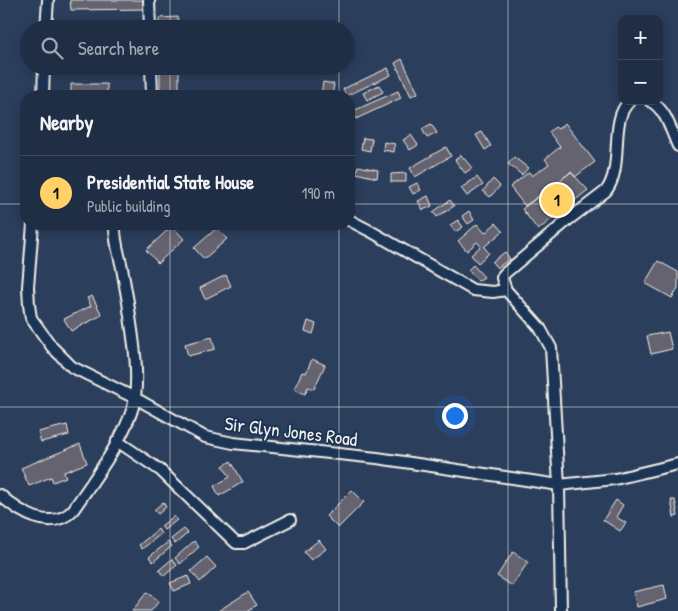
<!DOCTYPE html>
<meta charset="utf-8">
<style>
:root{--surface:#202e45;--page:#2d3a50;--text:#f1f3f6;--muted:#a2a8b3;--line:#3d4a5e;--accent:#ffd166}
body{margin:0;font-family:"Patrick Hand",sans-serif;background:var(--page);color:var(--text)}
.controls{position:absolute;right:15px;top:15px;display:grid;overflow:hidden;border-radius:10px;box-shadow:0 2px 12px #0003}
.controls button{width:45px;height:45px;display:grid;place-items:center;padding:0;border:0;border-bottom:1px solid var(--line);background:var(--surface);color:var(--text);font:25px sans-serif}
.you{position:absolute;left:454px;top:415px;width:18px;height:18px;margin:-12px;border:4px solid #fff;border-radius:50%;background:#1a73e8;box-shadow:0 0 0 8px #1a73e833}
.badge{display:grid;place-items:center;width:32px;height:32px;border-radius:50%;background:var(--accent);color:#111;font-size:16px;font-weight:700}
.pin{position:absolute;translate:-50% -50%;border:2px solid #fff;box-shadow:0 1px 5px #0006}
.list{margin:0;padding:0;list-style:none}
h2{display:flex;justify-content:space-between;align-items:center;height:65px;margin:0;padding:0 20px;font-size:21px}
h2 small{font-size:16px;font-weight:400;color:var(--muted)}
.list li{display:grid;grid-template-columns:32px 1fr auto;gap:15px;align-items:center;box-sizing:border-box;height:75px;padding:0 20px;border-top:1px solid var(--line)}
.list b{display:block;font-size:19px;white-space:nowrap}
.list p{margin:0;font-size:16px;white-space:nowrap;color:var(--muted)}
.list em{font-size:16px;font-style:normal;color:var(--muted)}
.icon{flex:none;width:28px;height:28px;fill:none;stroke:currentColor;stroke-width:2;stroke-linecap:round;stroke-linejoin:round}
.map{position:relative;flex:none;width:678px;height:611px;overflow:hidden}
.search{position:absolute;background:var(--surface);box-shadow:0 2px 12px #0003;left:20px;top:20px;width:335px;height:55px;display:flex;align-items:center;gap:12px;box-sizing:border-box;padding:0 18px;border-radius:28px;color:var(--muted);font-size:19px}
.panel{position:absolute;background:var(--surface);box-shadow:0 2px 12px #0003;left:20px;top:90px;width:335px;height:140px;border-radius:20px}
.map>svg:first-child{display:block}
</style>
<div class="map">
<svg width="678" height="611" viewBox="0 0 678 611">
<rect width="100%" height="100%" fill="#2b3e5c"/>
<filter id="ink" filterUnits="userSpaceOnUse"><feTurbulence type="fractalNoise" baseFrequency=".02" numOctaves="2"/><feDisplacementMap in="SourceGraphic" scale="10" xChannelSelector="R" yChannelSelector="G"/><feConvolveMatrix kernelMatrix="1 2 1 2 8 2 1 2 1" color-interpolation-filters="sRGB"/></filter>
<g filter="url(#ink)">
<!-- building -->
<path fill="#65636f" stroke="#f4f1e8" d="M70,0H146L147,9L71,10Z
M178,17L179,29H159V18Z
M402,59L418,93L411,96L395,63Z
M160,66H179V89L160,90Z
M388,68L391,75L346,96L343,89Z
M323,82L334,84L332,96L321,94Z
M71,84H107V96H71Z
M379,85L383,92L367,100L363,93Z
M398,91L401,98L356,119L353,111Z
M565,123L595,162L575,177L571,172L525,206L510,187L529,172L532,176L549,164L545,159L560,147L549,132L555,127L558,129Z
M431,124L437,133L427,138L422,129Z
M482,132L491,146L485,150L476,135Z
M411,135L418,145L410,150L403,140Z
M363,138L372,139L370,151L361,149Z
M384,142L395,144L394,152L383,150Z
M446,147L451,156L415,177L410,168Z
M461,155L472,168L465,173L455,160Z
M514,157L528,168L522,175L508,164Z
M358,166L378,170L377,178L356,173Z
M571,172L588,190L538,230L522,209Z
M406,173V182H391V174Z
M477,177L483,185L467,196L461,188Z
M493,179L500,186L490,197L483,191Z
M417,183L421,190L413,194L409,187Z
M428,196L432,206L423,210L418,201Z
M450,200L454,206L437,217L433,212Z
M469,211L474,220L468,224L462,216Z
M458,220L463,227L455,232L450,225Z
M496,223L503,231L484,247L489,253L478,263L471,255L481,246L477,242L467,251L458,241L477,224L485,233Z
M67,224H82L79,230Z
M172,226L184,239L158,263L146,250Z
M217,228L227,239L204,259L194,248Z
M505,252L510,259L497,268L492,262Z
M658,261L678,272V288L672,298L645,283Z
M473,265L484,277L478,281L468,270Z
M226,275L231,286L205,299L200,288Z
M92,296L102,315L71,331L64,319L91,306L87,298Z
M308,321L316,324L313,334L305,331Z
M668,332L672,349L651,354L647,336Z
M212,337L215,349L188,356L185,344Z
M312,359L325,365L314,389L308,387L305,394L294,389L302,372L306,373Z
M67,425L69,435L41,442L38,432Z
M80,444L87,463L64,472L66,477L53,482L51,477L29,486L21,468Z
M231,461L243,482L219,496L214,486L230,477L223,466Z
M352,490L364,502L338,528L326,516Z
M616,500L623,505L616,517L626,523L620,531L603,520Z
M671,500H675L678,516L674,517Z
M163,502L166,507L158,514L154,510Z
M174,516L177,520L164,530L161,526Z
M158,529L161,534L142,549L139,545Z
M184,529L188,533L175,544L171,539Z
M319,540L326,549L311,560L304,552Z
M194,541L199,547L180,564L175,558Z
M168,542L172,546L153,562L149,557Z
M513,552L528,562L512,586L497,576Z
M207,557L216,567L200,582L191,571Z
M172,559L177,565L164,576L159,570Z
M188,576L191,584L174,591L170,583Z
M664,585L667,599L637,607L633,592Z
M147,592L159,601L151,611H132Z
M248,592L257,605L247,611H218Z"/>
<g fill="none" stroke-linecap="round" stroke-linejoin="round">
<!-- minor casing -->
<g stroke="#f4f1e8" stroke-width="14">
<path id="minor" d="M149,0L150,29
M46,29L48,0
M151,66L152,96
M43,96L44,66
M650,101C666,109 671,131 678,146
M349,220L372,232L473,290L493,292L506,290
M33,224L28,287L29,305L31,318L52,347L72,367L135,398L205,437L233,443L377,458L559,485L615,479L678,464
M117,441L160,470L236,543H244L290,520
M0,495C19,512 51,533 73,510C92,482 131,430 135,397C139,366 132,333 128,302C126,291 124,280 122,268C119,253 114,240 115,224
M561,611L559,485L551,348L540,328L506,290L502,278L504,274L568,220L606,191C625,166 608,120 630,101"/>
</g>
<!-- minor -->
<use href="#minor" stroke="#1d3557" stroke-width="10"/>
</g>
</g>
<!-- grid -->
<path fill="none" stroke="#f4f1e8" stroke-width="1" stroke-opacity="0.55" d="M170,0V29M339,0V29M508,0V611M170,66V96M339,66V96M0,204H26M349,204H678M170,224V611M339,224V611M0,407H678"/>
<g text-anchor="middle" dominant-baseline="central" stroke-width="4" stroke-linejoin="round" paint-order="stroke">
<!-- street labels -->
<g font-size="19" fill="#f4f1e8" stroke="#1d3557">
<text transform="translate(291 431) rotate(7)">Sir Glyn Jones Road</text>
</g>
</g>
</svg>
<div class="controls">
<button>+</button>
<button>−</button>
</div>
<div class="you"></div>
<div class="pin badge" style="left:557px;top:200px">1</div>
<div class="search"><svg class="icon" aria-label="search" viewBox="0 0 24 24"><circle cx="10" cy="10" r="6"/><path d="M15 15l6 6"/></svg>Search here</div>
<section class="panel">
<h2>Nearby<small></small></h2>
<ul class="list">
<li><span class="badge">1</span><div><b>Presidential State House</b><p>Public building</p></div><em>190 m</em></li>
</ul>
</section>
</div>
